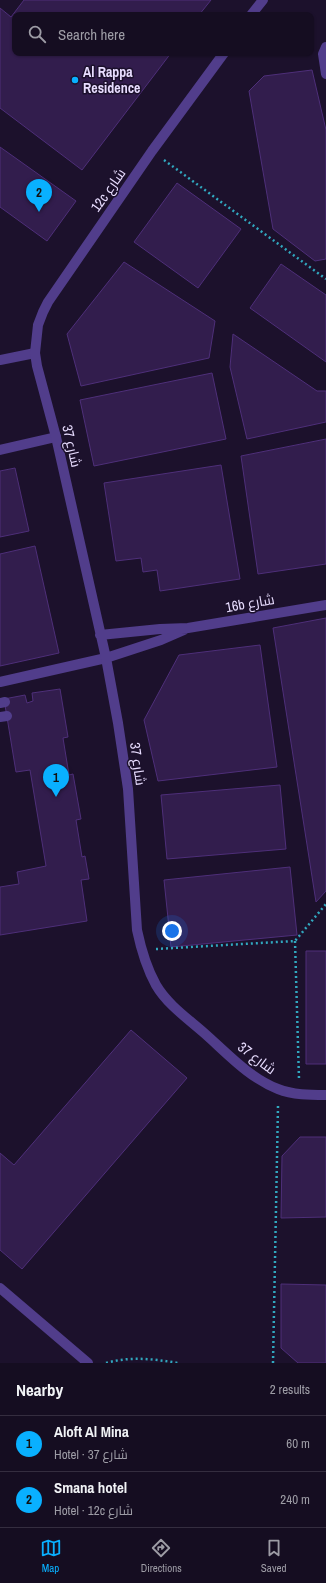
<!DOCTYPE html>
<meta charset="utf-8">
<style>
:root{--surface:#150d21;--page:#1e162a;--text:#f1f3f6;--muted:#9d9ca5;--line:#342d3f;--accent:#09b0ff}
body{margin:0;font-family:"Archivo Narrow",Cairo,sans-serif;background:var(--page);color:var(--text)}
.you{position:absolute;left:172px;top:931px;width:14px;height:14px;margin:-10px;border:3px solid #fff;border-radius:50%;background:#1a73e8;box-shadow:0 0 0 6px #1a73e833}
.badge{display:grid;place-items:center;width:26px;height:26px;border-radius:50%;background:var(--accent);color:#111;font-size:13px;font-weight:700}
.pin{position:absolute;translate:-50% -33px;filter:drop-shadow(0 1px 2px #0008)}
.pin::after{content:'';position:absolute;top:21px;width:14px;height:12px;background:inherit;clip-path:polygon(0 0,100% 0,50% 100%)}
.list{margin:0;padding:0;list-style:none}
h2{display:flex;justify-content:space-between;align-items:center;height:52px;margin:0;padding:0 16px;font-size:17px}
h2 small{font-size:13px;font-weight:400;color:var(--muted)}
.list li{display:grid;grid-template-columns:26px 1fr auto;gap:12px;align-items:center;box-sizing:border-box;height:56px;padding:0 16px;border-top:1px solid var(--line)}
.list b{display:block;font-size:15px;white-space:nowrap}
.list p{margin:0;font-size:13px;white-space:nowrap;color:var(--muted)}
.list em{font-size:13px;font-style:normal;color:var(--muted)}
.icon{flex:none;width:22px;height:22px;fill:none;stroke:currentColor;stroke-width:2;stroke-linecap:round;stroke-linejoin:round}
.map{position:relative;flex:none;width:326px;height:1363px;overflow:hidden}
.search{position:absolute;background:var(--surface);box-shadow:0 1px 3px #0004;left:12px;right:12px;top:12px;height:44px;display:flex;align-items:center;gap:10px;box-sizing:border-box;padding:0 14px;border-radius:8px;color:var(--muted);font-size:15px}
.sheet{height:164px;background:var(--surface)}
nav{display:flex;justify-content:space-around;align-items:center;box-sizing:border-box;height:56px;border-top:1px solid var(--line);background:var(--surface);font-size:11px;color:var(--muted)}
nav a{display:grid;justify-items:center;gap:2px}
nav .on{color:var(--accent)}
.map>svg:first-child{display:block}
</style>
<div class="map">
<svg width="326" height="1363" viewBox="0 0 326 1363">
<rect width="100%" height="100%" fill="#1c112c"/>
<!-- building -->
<path fill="#321d4d" stroke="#4e2f79" d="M24,0H211L199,15H15V53H171L82,170L0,108V8L11,17Z
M312,70L326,130V259L315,261L273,229L249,91L264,76Z
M0,147L76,201L47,241L0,207Z
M177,183L241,229L198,288L134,242Z
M124,262L215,321L209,358L81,386L67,334Z
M281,264L326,295V362L250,308Z
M233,334L317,391H326V422L247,439L230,367Z
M212,373L226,439L94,466L80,400Z
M326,439V564L258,574L241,456Z
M221,465L240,579L160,591L157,570L143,572L141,558L116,561L104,483Z
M15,468L29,531L0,537V471Z
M35,546L59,653L0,666V554Z
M326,618V891L316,902L273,628Z
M260,645L277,767L158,781L144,720L179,655Z
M60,689L68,737L63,738L69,775L73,774L81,819L76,820L82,857L85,856L89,879L81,880L87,921L0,935V887L19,884L17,872L46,866L30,770L16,772L4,699L25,695L27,703L33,701L32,693Z
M280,785L286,849L167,859L161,795Z
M290,867L297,935L171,947L164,880Z
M306,951H326V1064H306Z
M131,1030L187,1078L22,1269L0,1250V1153L14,1165Z
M300,1137H326V1217L281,1218L282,1156Z
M281,1284L326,1285V1363H298L281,1348Z"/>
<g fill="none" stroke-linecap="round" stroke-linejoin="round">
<!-- path -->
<path stroke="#31a8bf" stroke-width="2.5" stroke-dasharray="2 3" stroke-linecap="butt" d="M164,160L326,279
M295,941L299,1079
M156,949L295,941L326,904
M106,1363C131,1356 153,1359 178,1363
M273,1363L278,1106"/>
<!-- lane -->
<path stroke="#513d8b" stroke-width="10" d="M326,47L323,54L326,74
M0,360L35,353
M0,450L56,437
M0,682L106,658
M0,703L5,702
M0,717L7,716
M0,1288L88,1363"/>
<!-- street -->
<path stroke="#513d8b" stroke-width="10" d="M251,15L263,0
M224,53L152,151L48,302L43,312L38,325L35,353L37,366L56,437L106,658L118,723L128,789L137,930C141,949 146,967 156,985C167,1004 187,1018 203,1032C226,1052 249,1078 278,1089C293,1095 310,1095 326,1095
M100,635L160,629L188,628L326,605
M106,658L161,640L184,630"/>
</g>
<!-- markers -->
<circle fill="#09b0ff" stroke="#1c112c" stroke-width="1.5" cx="75" cy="80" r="4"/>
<g text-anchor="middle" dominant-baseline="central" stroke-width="3" stroke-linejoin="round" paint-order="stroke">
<!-- poi labels -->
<g font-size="14" font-weight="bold" fill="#e8ddff" stroke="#1c112c" text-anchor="start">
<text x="83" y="72">Al Rappa<tspan x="83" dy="16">Residence</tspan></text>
</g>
<!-- street labels -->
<g font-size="14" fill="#e8ddff" stroke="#1c112c">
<text transform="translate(108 190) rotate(-55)">12c شارع</text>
<text transform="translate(72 446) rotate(77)">شارع 37</text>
<text transform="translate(250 603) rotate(-10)">16b شارع</text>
<text transform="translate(138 764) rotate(82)">شارع 37</text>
<text transform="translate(257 1058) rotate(37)">شارع 37</text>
</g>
</g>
</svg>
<div class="you"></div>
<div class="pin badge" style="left:56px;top:797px">1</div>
<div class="pin badge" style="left:39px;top:212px">2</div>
<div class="search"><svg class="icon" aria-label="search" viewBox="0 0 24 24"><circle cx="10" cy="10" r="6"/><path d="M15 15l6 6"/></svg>Search here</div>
</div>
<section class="sheet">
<h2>Nearby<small>2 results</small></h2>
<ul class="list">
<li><span class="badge">1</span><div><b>Aloft Al Mina</b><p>Hotel · شارع 37</p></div><em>60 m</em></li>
<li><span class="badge">2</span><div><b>Smana hotel</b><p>Hotel · 12c شارع</p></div><em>240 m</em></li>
</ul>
</section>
<nav>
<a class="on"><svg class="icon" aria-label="map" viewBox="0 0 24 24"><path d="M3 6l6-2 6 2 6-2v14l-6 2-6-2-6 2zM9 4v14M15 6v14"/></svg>Map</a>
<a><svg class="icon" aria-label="directions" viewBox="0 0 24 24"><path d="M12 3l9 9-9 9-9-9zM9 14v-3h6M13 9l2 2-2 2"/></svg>Directions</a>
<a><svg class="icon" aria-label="saved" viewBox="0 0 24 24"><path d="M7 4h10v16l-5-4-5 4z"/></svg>Saved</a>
</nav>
